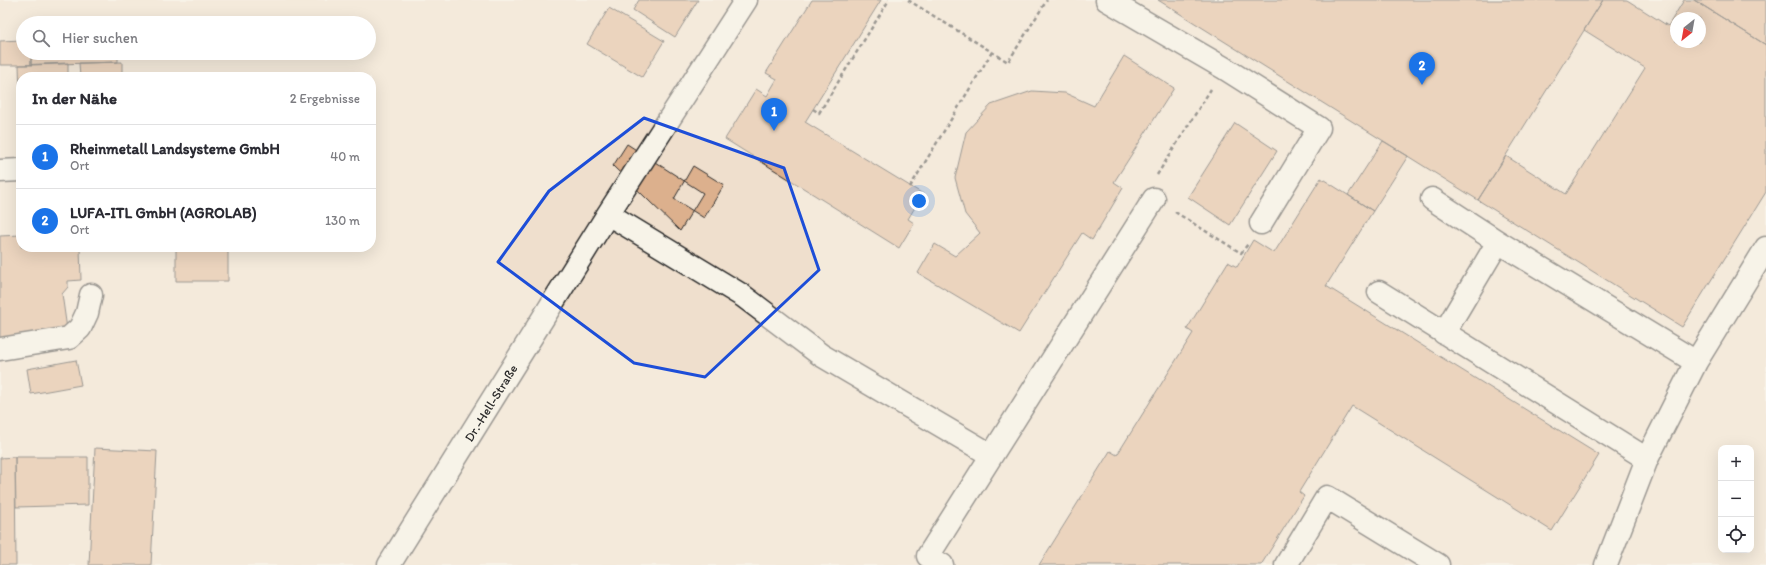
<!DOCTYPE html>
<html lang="de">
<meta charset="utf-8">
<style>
:root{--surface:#fff;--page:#f2f2f3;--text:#2b2b33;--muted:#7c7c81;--line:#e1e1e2;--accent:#1a73e8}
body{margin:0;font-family:Itim,sans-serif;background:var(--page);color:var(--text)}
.controls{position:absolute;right:12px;bottom:12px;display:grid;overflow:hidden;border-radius:8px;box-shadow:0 4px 16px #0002}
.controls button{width:36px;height:36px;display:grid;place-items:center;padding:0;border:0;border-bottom:1px solid var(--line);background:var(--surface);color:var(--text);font:20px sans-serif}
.compass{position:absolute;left:1670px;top:12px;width:36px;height:36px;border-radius:50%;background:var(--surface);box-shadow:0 4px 16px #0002;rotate:211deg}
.you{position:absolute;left:919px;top:201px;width:14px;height:14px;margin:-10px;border:3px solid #fff;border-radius:50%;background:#1a73e8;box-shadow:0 0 0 6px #1a73e833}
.badge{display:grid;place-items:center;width:26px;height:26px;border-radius:50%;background:var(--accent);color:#fff;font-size:13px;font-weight:700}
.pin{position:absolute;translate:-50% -33px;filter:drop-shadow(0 1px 2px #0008)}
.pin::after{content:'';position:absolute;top:21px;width:14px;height:12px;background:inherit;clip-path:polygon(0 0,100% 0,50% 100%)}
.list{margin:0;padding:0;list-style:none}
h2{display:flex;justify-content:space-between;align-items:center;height:52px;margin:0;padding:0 16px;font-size:17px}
h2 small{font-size:13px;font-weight:400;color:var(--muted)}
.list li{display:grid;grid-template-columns:26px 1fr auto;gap:12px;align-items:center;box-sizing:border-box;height:64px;padding:0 16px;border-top:1px solid var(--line)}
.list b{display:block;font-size:15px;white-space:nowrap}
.list p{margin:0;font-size:13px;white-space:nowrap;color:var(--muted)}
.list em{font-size:13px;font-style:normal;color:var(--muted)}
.icon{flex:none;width:22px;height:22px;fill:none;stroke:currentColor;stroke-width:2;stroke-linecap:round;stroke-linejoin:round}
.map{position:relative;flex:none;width:1766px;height:565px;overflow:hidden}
.search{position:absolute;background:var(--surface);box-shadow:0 4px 16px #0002;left:16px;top:16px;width:360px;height:44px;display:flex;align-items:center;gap:10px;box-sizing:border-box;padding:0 14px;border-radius:22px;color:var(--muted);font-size:15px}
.panel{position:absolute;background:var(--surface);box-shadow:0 4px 16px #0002;left:16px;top:72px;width:360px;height:180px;border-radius:16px}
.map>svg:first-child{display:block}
</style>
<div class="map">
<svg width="1766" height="565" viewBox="0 0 1766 565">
<rect width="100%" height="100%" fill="#f7f3e8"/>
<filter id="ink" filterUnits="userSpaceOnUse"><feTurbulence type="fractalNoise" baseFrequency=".025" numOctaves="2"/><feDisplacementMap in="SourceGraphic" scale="8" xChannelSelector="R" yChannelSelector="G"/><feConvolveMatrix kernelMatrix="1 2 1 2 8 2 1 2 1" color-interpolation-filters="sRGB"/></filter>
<g filter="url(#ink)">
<!-- built -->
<path fill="#efdfcd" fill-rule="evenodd" d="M0,0H1766V565H0ZM1676,18H1700V42H1676ZM23,23H369V53H23ZM21,77H371V247H21ZM1721,448H1751V550H1721Z"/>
<!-- building -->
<path fill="#dcb08d" stroke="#2b2b2b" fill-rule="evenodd" d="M639,0H698L675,37L633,10Z
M812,0H881L805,122L923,194L908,219L914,223L899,248L725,139L756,89L767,96L777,79L766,73Z
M1158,0H1603L1478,200Z
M1603,0H1627L1668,26L1684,0H1694L1766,45V192L1682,327L1478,200L1506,156L1566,194L1645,68L1584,30ZM1676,18H1700V42H1676Z
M1694,0H1766V45Z
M609,8L664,41L642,77L587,44Z
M23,40V53H31V65H0V41Z
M31,53H118V62L31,65Z
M1124,56L1174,88L1114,182L1123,188L1092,240L1082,233L1019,333L918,273L935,244L955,256L980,233L965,214L955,178L966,132L991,105L1032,91L1065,93L1094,106Z
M122,62V77H80L79,63Z
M68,63V77H21L20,94L19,65Z
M1235,123L1277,151L1230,225L1188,197Z
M1383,141L1408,156L1373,211L1348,195Z
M627,144L703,193L680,231L613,166Z
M693,166L724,185L704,218L674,199Z
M1321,178L1373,211L1326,286L1599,455L1552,531L1352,406L1299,492L1304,496L1261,565H1039L1110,451L1117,455L1193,333L1187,329L1228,262L1237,267L1253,240L1274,253Z
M21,235V247H80L81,280L68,281V287L62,294L67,329L0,339V236Z
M176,247H228V281H176Z
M76,360L81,385L31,394L27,369Z
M95,448L157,451L151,565H89Z
M15,457L16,565H0V458Z
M15,457H88V505L16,507Z"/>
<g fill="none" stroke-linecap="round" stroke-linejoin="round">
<!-- minor casing -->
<g stroke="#2b2b2b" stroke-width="25">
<path id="minor" d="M1107,0L1224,68L1319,128L1261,223
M0,171L21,170
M1432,199L1498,242L1444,333
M608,214L743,296L821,355L991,455
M1498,242L1696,362
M1379,292L1647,459
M0,349L69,338L80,328L87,313L91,295
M389,565L608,214L746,0
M942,565L928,556L1154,199
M1286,565L1327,497L1438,565
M1606,565L1647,459L1696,362L1766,248"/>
</g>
<!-- path -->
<path stroke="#2b2b2b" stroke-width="2.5" stroke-dasharray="4 3" stroke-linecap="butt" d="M908,0L1008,62L1047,0
M813,109L819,113L889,0
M1157,175L1211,89
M910,187L992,52
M1175,212L1241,253L1248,244"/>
<!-- minor -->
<use href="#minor" stroke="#f7f3e8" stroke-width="22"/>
</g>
</g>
<!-- marked area -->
<path d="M0 0H1766V565H0ZM644,118L784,168L819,270L705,377L634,363L498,262L549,191Z" fill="#f7f3e8" fill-opacity=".55" fill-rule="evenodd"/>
<path fill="none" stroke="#1d4ed8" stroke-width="3" stroke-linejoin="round" d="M644,118L784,168L819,270L705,377L634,363L498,262L549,191Z"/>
<g text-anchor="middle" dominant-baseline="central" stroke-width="3" stroke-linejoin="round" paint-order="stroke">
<!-- street labels -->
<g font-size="13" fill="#2b2b2b" stroke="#f7f3e8">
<text transform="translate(491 403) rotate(-58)">Dr.-Hell-Straße</text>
</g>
</g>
</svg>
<div class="controls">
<button>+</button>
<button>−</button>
<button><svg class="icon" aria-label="locate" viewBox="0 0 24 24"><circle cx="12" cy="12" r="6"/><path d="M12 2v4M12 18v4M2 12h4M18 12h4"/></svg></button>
</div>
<svg class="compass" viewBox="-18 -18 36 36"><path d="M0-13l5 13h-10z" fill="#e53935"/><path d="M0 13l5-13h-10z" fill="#7c7c81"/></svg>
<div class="you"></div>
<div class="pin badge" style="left:774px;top:131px">1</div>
<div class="pin badge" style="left:1422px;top:85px">2</div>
<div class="search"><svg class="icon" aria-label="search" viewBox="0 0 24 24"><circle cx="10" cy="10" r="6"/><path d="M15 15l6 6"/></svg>Hier suchen</div>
<section class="panel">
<h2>In der Nähe<small>2 Ergebnisse</small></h2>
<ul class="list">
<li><span class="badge">1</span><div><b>Rheinmetall Landsysteme GmbH</b><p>Ort</p></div><em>40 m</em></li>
<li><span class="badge">2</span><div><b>LUFA-ITL GmbH (AGROLAB)</b><p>Ort</p></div><em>130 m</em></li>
</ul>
</section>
</div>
